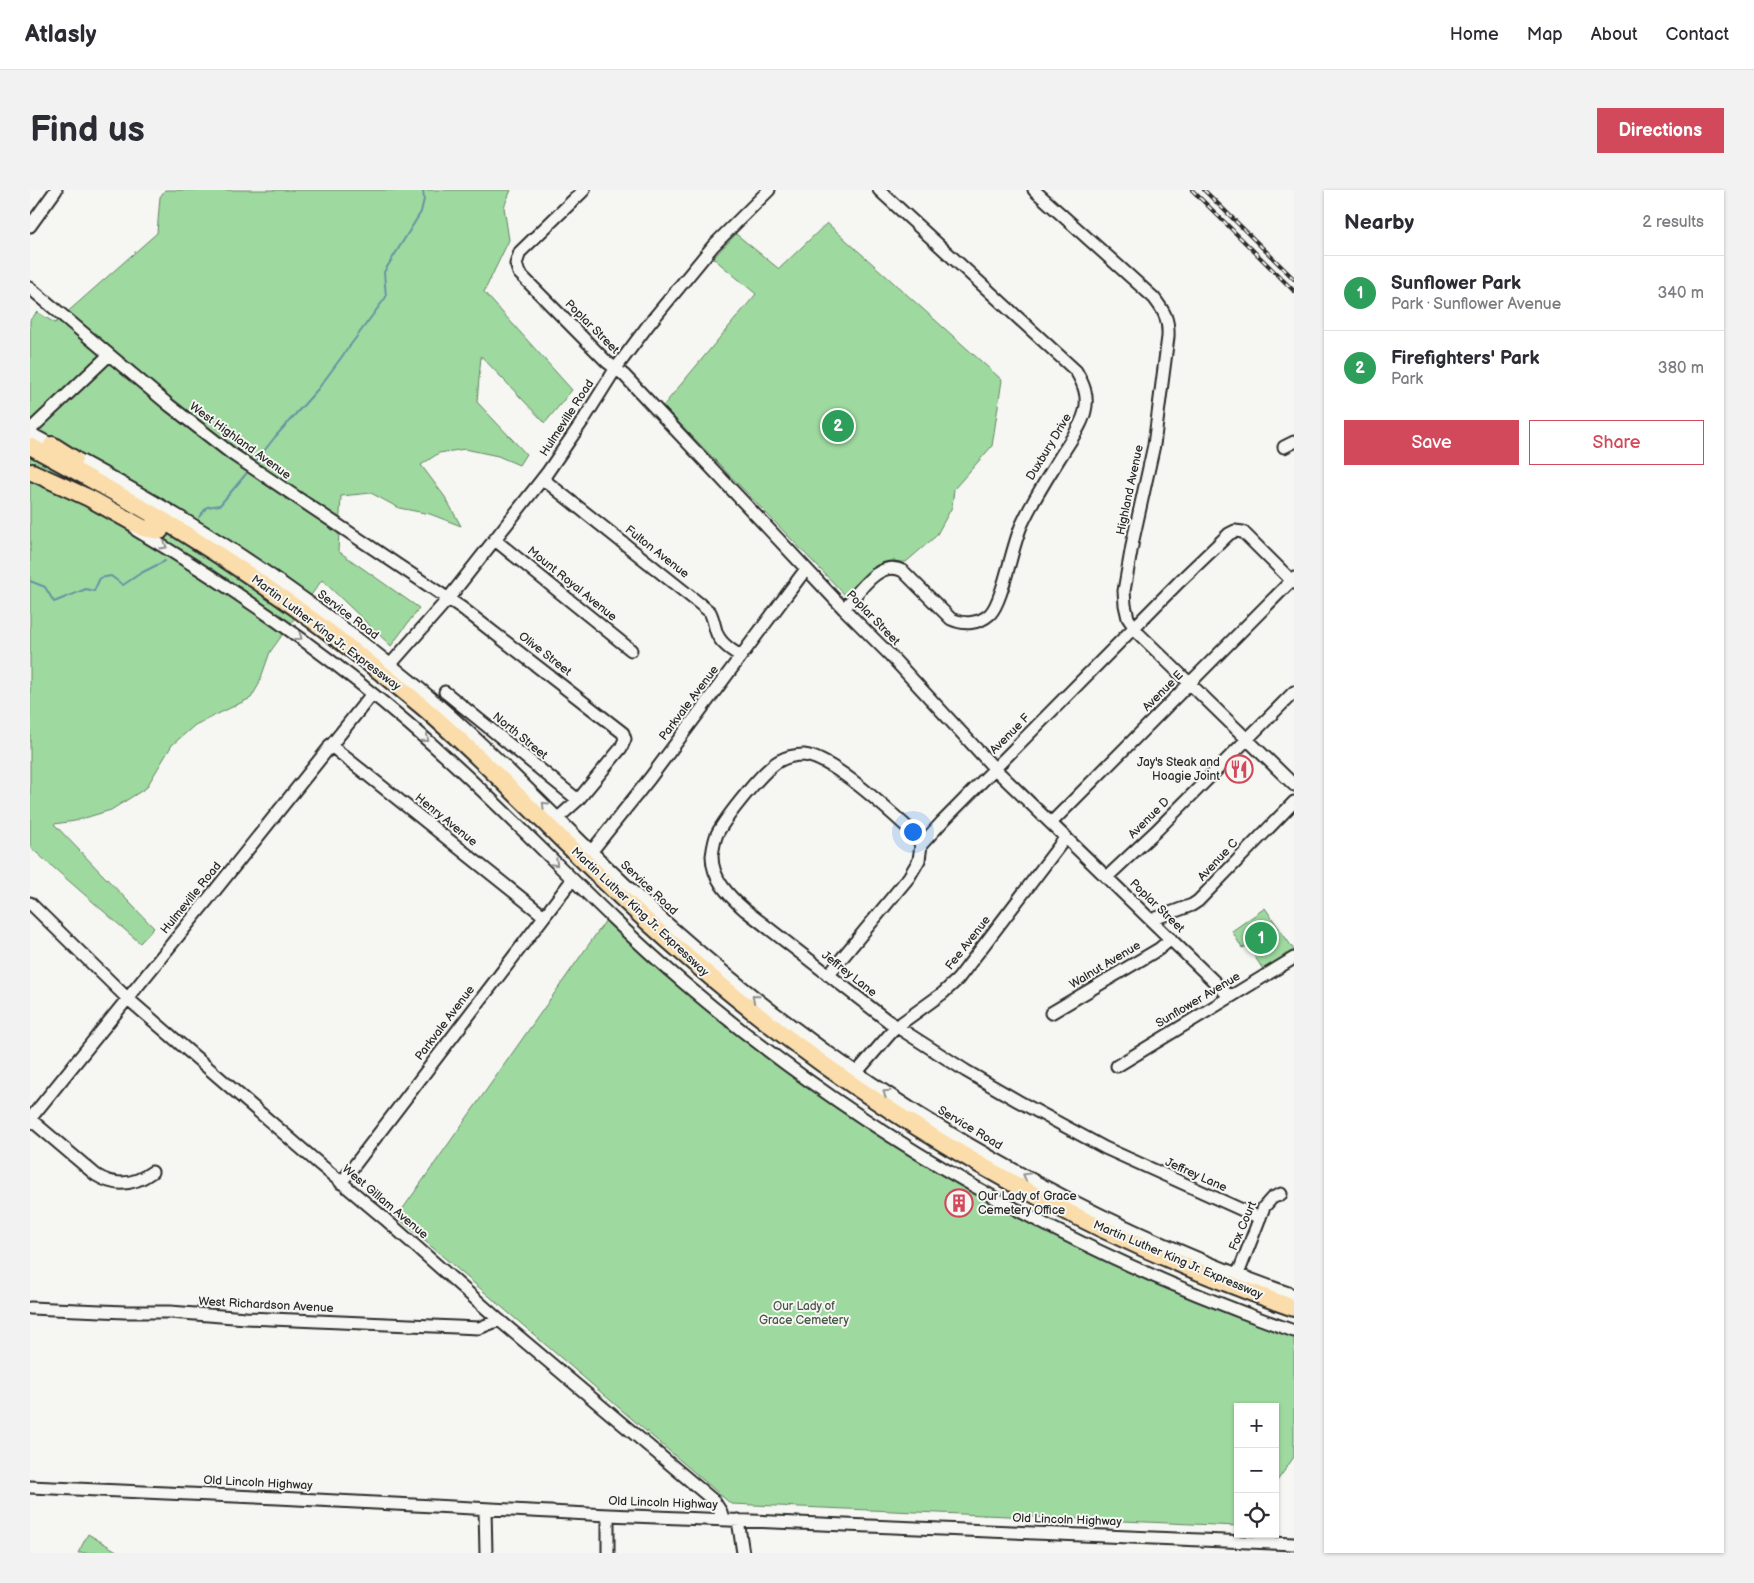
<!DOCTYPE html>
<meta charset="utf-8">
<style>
:root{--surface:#fff;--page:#f2f2f3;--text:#2b2b33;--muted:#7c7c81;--line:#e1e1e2;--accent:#d1495b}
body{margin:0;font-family:"Balsamiq Sans",sans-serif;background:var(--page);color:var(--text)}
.controls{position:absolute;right:15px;bottom:15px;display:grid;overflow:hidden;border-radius:0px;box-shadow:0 1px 4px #0004}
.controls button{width:45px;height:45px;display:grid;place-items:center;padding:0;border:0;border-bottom:1px solid var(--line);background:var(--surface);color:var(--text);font:25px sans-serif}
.you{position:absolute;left:882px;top:641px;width:18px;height:18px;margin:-12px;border:4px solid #fff;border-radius:50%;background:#1a73e8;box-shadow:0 0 0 8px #1a73e833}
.badge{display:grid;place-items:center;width:32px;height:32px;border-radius:50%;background:var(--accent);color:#fff;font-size:16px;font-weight:700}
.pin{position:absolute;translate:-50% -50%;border:2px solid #fff;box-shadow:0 1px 5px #0006}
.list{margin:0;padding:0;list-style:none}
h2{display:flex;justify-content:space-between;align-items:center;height:65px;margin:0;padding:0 20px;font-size:21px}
h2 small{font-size:16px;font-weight:400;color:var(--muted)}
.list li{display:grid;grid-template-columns:32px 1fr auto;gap:15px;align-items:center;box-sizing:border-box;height:75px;padding:0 20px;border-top:1px solid var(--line)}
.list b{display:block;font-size:19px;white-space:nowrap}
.list p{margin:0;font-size:16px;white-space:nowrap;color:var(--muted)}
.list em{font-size:16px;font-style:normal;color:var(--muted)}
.actions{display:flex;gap:10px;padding:15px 20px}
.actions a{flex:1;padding:11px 0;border:1px solid var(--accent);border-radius:0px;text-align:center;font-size:18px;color:var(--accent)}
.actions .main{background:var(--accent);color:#fff}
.icon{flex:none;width:28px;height:28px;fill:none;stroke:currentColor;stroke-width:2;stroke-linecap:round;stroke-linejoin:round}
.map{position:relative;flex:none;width:1264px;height:1363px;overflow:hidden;border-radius:0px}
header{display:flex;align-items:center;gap:30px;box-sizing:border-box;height:70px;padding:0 25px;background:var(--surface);border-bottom:1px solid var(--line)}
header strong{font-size:24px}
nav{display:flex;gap:28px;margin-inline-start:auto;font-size:18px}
.intro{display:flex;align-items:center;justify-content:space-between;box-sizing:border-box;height:120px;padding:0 30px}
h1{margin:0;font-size:35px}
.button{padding:12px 22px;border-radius:0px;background:var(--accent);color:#fff;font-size:18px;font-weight:700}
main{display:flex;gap:30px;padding:0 30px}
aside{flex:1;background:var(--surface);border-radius:0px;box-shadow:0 1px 4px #0004}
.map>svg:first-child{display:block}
</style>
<header>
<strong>Atlasly</strong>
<nav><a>Home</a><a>Map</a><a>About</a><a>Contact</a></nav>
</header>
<div class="intro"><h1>Find us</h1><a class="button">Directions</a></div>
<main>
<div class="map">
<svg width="1264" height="1363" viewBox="0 0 1264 1363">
<rect width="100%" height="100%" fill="#f6f6f2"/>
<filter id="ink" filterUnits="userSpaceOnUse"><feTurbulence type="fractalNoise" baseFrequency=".02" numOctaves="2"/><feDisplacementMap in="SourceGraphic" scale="10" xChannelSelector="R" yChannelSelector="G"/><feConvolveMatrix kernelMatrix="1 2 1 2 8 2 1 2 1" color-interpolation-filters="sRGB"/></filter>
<g filter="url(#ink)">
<!-- green -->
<path fill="#9ed99f" stroke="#648265" d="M135,0H481L474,17L479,50L454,102L542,200L515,233L451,166L447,212L496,264L489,275L468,266L435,259L409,263L391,275L415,307L431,336L400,324L369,318L341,303L311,306L308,361L389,418L361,456L292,390L240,462L228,496L221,508L165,535L142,555L116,598L81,620L45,631L24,634L124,738L110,753L0,657V130L7,122L25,133L127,43L130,7Z
M797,33L972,190L962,256L924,299L922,317L906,346L876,372H857L852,374L816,406L633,216L726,104L683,68L706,44L749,79Z
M1235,718L1264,760V766L1236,784L1218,756L1212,758L1202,741Z
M576,730L602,756L710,845L843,941L1049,1058L1264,1147V1267L1245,1294V1217H1208V1336L701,1314L367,1027Z
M58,1344L90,1363H48Z"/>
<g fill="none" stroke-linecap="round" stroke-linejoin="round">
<!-- stream -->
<path stroke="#6992a4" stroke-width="2" d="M227,270L245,247L288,199L356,107L354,82L391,22L394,9L393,0
M169,327L177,317L190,315L216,284
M0,391L15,397L24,412L56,399L64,401L70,388L81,386L93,395L111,383L135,371"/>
<!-- minor casing -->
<g stroke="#2b2b2b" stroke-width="15">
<path id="minor" d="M554,0L490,62L486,74L489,83L577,172L594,185L814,419L859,464L965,579L1196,803L1201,805
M1004,0L1124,108C1134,121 1139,129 1138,147L1124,255L1103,350L1094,401L1095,415L1098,428L1109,444L1264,595
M0,36L26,0
M0,98L139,215L202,264L432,418L593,543L595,549L591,558L548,610L528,628
M0,240L79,165
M0,243C52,271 105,299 155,330C235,378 310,433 382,492C476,570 556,662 647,742C827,901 1037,1026 1264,1105
M1254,257L1264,252
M513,289L680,422C683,428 684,434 686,441C689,452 702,461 711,466
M106,340C221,408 329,486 427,577C504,648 574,725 654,793C833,946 1042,1064 1264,1141
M465,350L601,460
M814,419C828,403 849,368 873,381L921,429C934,435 949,434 960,424C973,411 982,355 992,334C1004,308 1019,285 1034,261C1042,248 1052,235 1055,221C1059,206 1053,193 1046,181L849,0
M360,475L418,409L517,283L554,229L586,178L619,134L683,56L739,0
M415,502L548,610
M300,555L514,726
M1021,633L1264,388
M891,655L885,644C862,624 804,568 774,565C766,565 756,567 749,571C733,580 696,627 687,644C684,651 683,659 682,666C682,689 699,706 715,720L858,831L936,881L988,911L1075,958L1230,1028
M561,662L620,588L776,379
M1077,687L1126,641L1264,502
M0,713L97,808L287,972L355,1029L469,1130L684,1311L691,1322L693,1329
M1121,730L1162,715L1168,711L1264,612
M798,785L879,687L889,670L891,655L912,632L1149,392L1199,344L1205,341L1213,342L1264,393
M1021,823L1129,759L1141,749
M1087,876L1264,768
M826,883L866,837L913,803L928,789L1036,647
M0,929L179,708L342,504
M0,929L66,985C85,997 104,995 122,982
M311,993L542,690
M1208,1084L1234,1017L1242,1008L1251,1004
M0,1118L95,1122H140L216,1128L449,1138L469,1130
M0,1297L248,1308L578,1325L1264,1354
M455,1319L456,1363
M708,1330L713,1363
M578,1363V1325"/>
</g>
<!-- highway casing -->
<g stroke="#2b2b2b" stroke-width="20">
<path id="highway" d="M22,255L44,269
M0,256C50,283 100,310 149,340C234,392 316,452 393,517C450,566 501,620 555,672C610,727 668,778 729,826C889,952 1072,1051 1264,1118
M2,282L59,308L113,338L130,341"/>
</g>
<!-- minor -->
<use href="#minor" stroke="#f6f6f2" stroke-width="11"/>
<!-- highway -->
<use href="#highway" stroke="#fbddab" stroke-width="16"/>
<!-- rail casing -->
<g stroke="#2b2b2b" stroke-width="4">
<path id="rail" d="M1162,0L1264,101
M1174,0L1264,89"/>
</g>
<!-- rail -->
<use href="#rail" stroke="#f6f6f2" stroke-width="2" stroke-dasharray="5.5" stroke-linecap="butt"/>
</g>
<!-- one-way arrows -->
<defs><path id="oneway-chevron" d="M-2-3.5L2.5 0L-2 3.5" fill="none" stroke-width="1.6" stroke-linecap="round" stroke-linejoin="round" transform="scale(1.25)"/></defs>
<g stroke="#90908e">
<use href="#oneway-chevron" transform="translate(134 356) rotate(31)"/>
<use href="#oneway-chevron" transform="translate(269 447) rotate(36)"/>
<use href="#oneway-chevron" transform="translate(396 549) rotate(41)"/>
<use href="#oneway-chevron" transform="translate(515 615) rotate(-135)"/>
<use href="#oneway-chevron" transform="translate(525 673) rotate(45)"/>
<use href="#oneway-chevron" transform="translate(725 808) rotate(-141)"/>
<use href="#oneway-chevron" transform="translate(856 903) rotate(-146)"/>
<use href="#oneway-chevron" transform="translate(996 986) rotate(-151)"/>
</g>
</g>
<!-- icons -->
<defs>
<g id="restaurant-ring" transform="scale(1.4375)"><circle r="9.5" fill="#f6f6f2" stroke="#d1495b" stroke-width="1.5"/><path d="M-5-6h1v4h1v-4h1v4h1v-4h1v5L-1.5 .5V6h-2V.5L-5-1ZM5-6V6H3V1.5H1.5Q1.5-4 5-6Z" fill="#d1495b"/></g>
<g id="building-ring" transform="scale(1.4375)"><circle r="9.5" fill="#f6f6f2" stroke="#d1495b" stroke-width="1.5"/><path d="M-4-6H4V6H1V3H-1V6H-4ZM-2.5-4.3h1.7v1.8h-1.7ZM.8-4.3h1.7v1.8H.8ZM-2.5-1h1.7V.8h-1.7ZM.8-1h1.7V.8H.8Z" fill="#d1495b"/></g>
</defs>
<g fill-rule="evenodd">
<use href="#restaurant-ring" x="1209" y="579"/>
<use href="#building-ring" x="929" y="1013"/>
</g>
<g text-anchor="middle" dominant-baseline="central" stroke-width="4" stroke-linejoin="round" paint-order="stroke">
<!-- street labels -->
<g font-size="12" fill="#2b2b2b" stroke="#f6f6f2">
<text transform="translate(562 137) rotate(45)">Poplar Street</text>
<text transform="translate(537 228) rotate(-57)">Hulmeville Road</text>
<text transform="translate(210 251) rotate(36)">West Highland Avenue</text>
<text transform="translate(1019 257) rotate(-59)">Duxbury Drive</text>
<text transform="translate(1100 300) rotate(-78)">Highland Avenue</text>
<text transform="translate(627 362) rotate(38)">Fulton Avenue</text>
<text transform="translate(542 394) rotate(39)">Mount Royal Avenue</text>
<text transform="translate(318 425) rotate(37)">Service Road</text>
<text transform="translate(843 428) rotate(46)">Poplar Street</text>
<text transform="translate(296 443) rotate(37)">Martin Luther King Jr. Expressway</text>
<text transform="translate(515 464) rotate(38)">Olive Street</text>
<text transform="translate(1133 501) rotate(-45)">Avenue E</text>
<text transform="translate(659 513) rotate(-53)">Parkvale Avenue</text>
<text transform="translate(980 544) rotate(-45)">Avenue F</text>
<text transform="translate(490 546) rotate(39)">North Street</text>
<text transform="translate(1119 628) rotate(-45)">Avenue D</text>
<text transform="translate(416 630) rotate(39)">Henry Avenue</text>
<text transform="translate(1188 670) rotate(-47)">Avenue C</text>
<text transform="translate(619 698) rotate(43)">Service Road</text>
<text transform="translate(161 708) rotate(-51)">Hulmeville Road</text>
<text transform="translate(1127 716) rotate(44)">Poplar Street</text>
<text transform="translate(610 722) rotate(43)">Martin Luther King Jr. Expressway</text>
<text transform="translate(938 753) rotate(-52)">Fee Avenue</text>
<text transform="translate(1075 775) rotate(-31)">Walnut Avenue</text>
<text transform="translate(819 784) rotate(38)">Jeffrey Lane</text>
<text transform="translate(1168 810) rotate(-31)">Sunflower Avenue</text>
<text transform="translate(415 833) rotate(-53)">Parkvale Avenue</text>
<text transform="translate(940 938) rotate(31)">Service Road</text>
<text transform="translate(1166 985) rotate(24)">Jeffrey Lane</text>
<text transform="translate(355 1012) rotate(40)">West Gillam Avenue</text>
<text transform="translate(1213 1036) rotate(-67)">Fox Court</text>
<text transform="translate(1148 1070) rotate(23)">Martin Luther King Jr. Expressway</text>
<text transform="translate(236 1115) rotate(3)">West Richardson Avenue</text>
<text transform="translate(228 1293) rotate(3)">Old Lincoln Highway</text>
<text transform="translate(633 1313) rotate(2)">Old Lincoln Highway</text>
<text transform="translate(1037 1330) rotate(2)">Old Lincoln Highway</text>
</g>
<!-- poi labels -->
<g font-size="12" fill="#2b2b2b" stroke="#f6f6f2" text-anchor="end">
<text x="1190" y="572">Jay's Steak and<tspan x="1190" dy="14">Hoagie Joint</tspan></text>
<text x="948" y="1006" text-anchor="start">Our Lady of Grace<tspan x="948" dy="14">Cemetery Office</tspan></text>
</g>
<!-- park labels -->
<g font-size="12" fill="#485648" stroke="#f6f6f2">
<text x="774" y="1116">Our Lady of<tspan x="774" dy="14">Grace Cemetery</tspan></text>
</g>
</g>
</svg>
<div class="controls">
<button>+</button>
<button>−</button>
<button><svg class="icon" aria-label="locate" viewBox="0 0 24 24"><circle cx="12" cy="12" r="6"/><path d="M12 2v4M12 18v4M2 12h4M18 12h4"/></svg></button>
</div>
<div class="you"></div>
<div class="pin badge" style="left:1231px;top:748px;background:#2e9e5b">1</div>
<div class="pin badge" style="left:808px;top:236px;background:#2e9e5b">2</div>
</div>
<aside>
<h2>Nearby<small>2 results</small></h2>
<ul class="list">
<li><span class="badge" style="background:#2e9e5b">1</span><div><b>Sunflower Park</b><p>Park · Sunflower Avenue</p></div><em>340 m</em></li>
<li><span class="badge" style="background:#2e9e5b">2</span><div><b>Firefighters' Park</b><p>Park</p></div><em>380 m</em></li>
</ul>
<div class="actions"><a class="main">Save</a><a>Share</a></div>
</aside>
</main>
